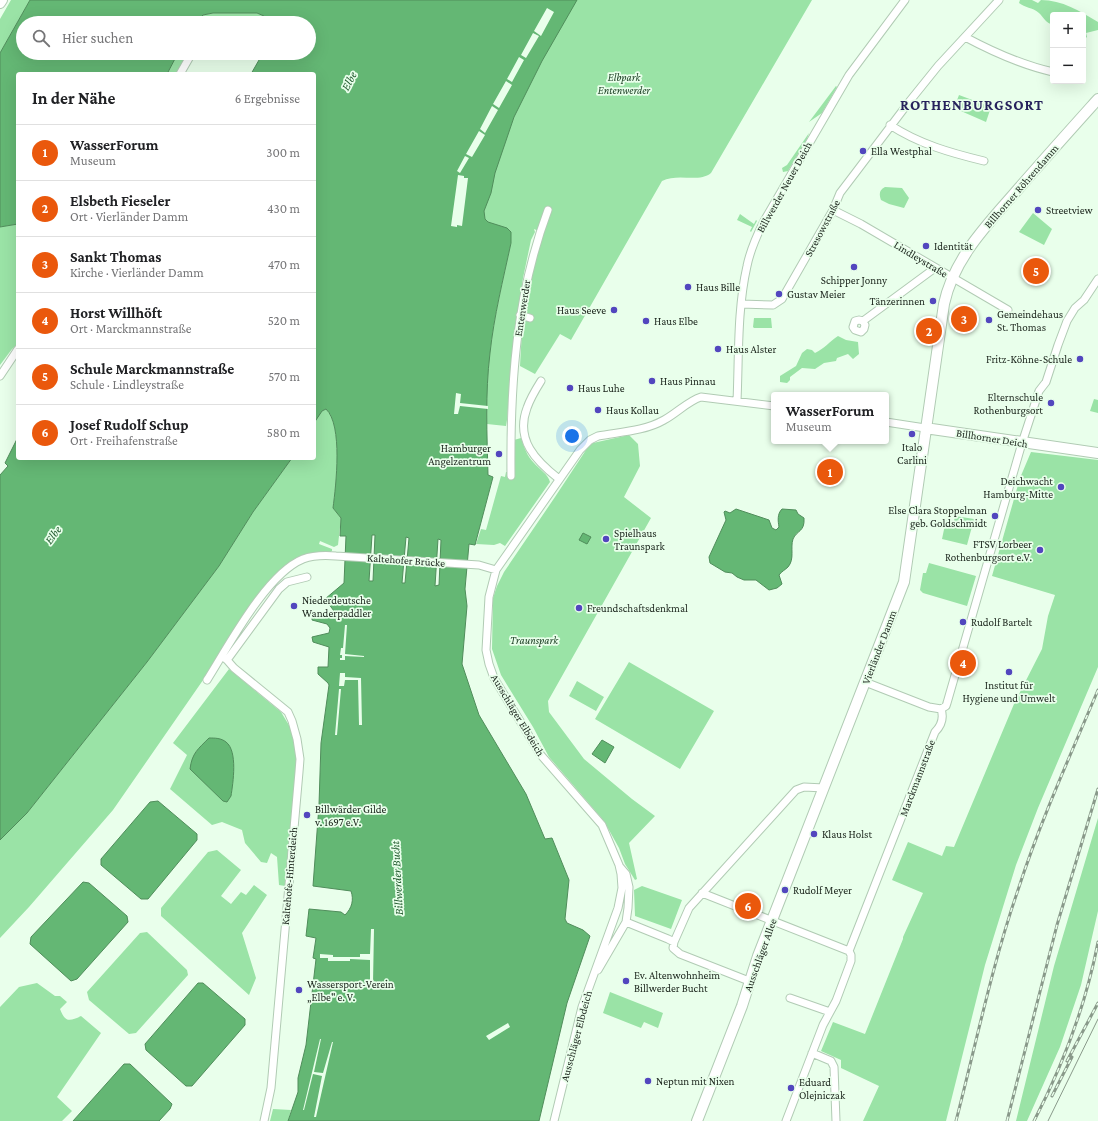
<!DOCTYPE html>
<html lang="de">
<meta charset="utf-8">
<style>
:root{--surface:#fff;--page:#f2f2f2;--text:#202124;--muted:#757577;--line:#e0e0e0;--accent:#ea580c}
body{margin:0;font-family:"Crimson Pro",serif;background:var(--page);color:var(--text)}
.controls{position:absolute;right:12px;top:12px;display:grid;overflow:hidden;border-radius:4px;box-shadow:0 4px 16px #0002}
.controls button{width:36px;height:36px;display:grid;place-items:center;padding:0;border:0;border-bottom:1px solid var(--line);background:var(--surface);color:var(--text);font:20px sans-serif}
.you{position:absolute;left:572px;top:436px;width:14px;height:14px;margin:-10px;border:3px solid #fff;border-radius:50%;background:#1a73e8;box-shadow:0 0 0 6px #1a73e833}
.badge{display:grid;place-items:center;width:26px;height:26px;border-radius:50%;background:var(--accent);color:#fff;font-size:13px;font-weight:700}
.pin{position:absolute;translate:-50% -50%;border:2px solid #fff;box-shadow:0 1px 4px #0006}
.popup{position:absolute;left:771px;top:392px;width:118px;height:52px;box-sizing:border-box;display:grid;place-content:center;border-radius:4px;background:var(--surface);filter:drop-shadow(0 1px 3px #0005);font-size:13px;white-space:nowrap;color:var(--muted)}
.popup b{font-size:15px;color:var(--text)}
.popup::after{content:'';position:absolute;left:50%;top:100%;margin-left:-8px;border:8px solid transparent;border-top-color:var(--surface)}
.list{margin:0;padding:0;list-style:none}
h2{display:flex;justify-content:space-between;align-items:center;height:52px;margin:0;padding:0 16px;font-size:17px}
h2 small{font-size:13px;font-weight:400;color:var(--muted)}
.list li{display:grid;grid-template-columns:26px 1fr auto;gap:12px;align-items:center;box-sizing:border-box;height:56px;padding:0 16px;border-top:1px solid var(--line)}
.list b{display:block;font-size:15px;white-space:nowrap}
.list p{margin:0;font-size:13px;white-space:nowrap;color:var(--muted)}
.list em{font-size:13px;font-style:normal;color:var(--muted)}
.icon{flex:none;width:22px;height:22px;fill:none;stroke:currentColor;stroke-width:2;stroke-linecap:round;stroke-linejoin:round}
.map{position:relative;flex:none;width:1098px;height:1121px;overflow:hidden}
.search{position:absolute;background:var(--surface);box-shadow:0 4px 16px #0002;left:16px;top:16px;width:300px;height:44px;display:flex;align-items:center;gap:10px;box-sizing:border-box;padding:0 14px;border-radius:22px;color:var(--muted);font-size:15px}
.panel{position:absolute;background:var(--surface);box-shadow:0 4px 16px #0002;left:16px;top:72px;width:300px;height:388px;border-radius:4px}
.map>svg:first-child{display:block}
</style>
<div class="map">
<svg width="1098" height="1121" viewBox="0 0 1098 1121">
<rect width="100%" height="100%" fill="#e9ffeb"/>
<!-- green -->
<path fill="#9ae3a6" d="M11,0H30L0,53V19Z
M572,0H812L711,173C699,183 678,173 662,181L571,340L560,334L535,374L520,366L523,312L541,232L534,229L535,232L531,240L523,278L512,359L507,420L506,426L487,424C483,363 498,303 511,243L494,232L478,213L504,132Z
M1020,0H1032L1038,3L1041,0C1062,0 1080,11 1098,22V30L1086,33L1087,37L1083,40V15H1053V25C1046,23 1044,18 1039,13C1032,7 1025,8 1019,3Z
M213,13H257L264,16L267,23H195L203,15Z
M178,53H189L176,74H167Z
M836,86L837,87L822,113L809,122Z
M959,95L991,107L986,122L954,108Z
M809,133L807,139L788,171L783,172L782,168L787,165Z
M885,187L902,188L909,198L904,208L889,204L881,200C879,194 879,190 885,187Z
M1033,213L1052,229L1044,245L1019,232Z
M740,214L754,224L756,220L757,221L751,232L750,231L752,227L737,220Z
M18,224V344L12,349L0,365V227Z
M754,318H771L772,328H754L753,327Z
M838,336L846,340L858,342L859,354L853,359L848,354L837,358L836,361L824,363L815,369L802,368L790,377V380L787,383L780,382V376L796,366L802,353L807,349L812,350L815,353C824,349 830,341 838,336Z
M1094,399L1098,400V413L1090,411Z
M326,409C343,426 336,485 333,508L341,518L338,545L334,547L320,541L319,544L332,549V551L329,553L305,556L292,561L276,574L262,590L231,635L210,670L113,810L29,907L0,938V840L27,813L147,662L219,566L253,512L292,458H314C314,443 309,416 326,409Z
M629,435L638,444L640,466L624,497L651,518L548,701L549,712L584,759L632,799L655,816L629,843L637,879L635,880L625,864L619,848L604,821L549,757L533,727L501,675L492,649L493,598L497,586L504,572L555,497L588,447L593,443Z
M521,438C524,447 527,456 534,463C540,470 548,474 550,482L505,546L500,543L494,545L476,544L481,529L486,530L501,476L505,477L506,472H508L514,440Z
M1031,452L1098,460V667L1038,808L1016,865L985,965L946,1121H863L879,1086L841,1068V1060L821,1051L833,1022L865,1034L903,939V937L923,893L892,880L908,842L942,856L946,846L954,847L1014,704L1042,649L1048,616L1055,595L992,576L1020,478Z
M955,516L974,519L967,545L942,539L946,520L954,521Z
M929,563L976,576L967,606L923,593L920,590L923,573H926Z
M629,662L714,711L680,769L595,719Z
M229,669L281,712L293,732L298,757L285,886L279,885L277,857L271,853L267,863L261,862L245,843L242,830L222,822L212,825L170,789L187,755L173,743Z
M577,681L604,697L596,711L569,696Z
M1098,818V911L1081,985L1060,1047L1027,1121H1016L1054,966Z
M217,850L241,870L221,896L231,904L241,892L246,895L254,885L267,895L242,933L256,978L249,995L161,916V908L208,852Z
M642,886L682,900L671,929L635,916L634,890Z
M147,932L187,970L188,975L136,1033L129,1034L89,1000L87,992L140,933Z
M37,983L55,996H60L67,1002L60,1009C65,1022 69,1022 81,1016L101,1033L57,1097L72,1111L62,1121H0V1007L19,987Z
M610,992L663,1013L658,1028L644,1022L641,1028L603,1013Z
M273,1109L291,1110L288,1121H270Z"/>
<!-- water -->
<path fill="#64b774" stroke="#508d5b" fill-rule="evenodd" d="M30,0H577L542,61L514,117L495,173L491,193L484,211L485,219L488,222L507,228L511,232V243C503,280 494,316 490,353C485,394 487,434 488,475L493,477L475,545L469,544L465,589L467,606L462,664L479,715L526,794L545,839L552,838L569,880L565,919L567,923L583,930L590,936L567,1003L539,1121H288L298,1092V1078L306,1045L316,959L313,958L316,938L306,936L309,909L341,912L345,915C352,908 354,900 351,891L313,886L319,805L321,743L329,685L328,683L318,674V667H328L329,647L313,642L312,637L329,633L330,628L327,624L312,620L313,614L331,613L334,611L325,599L344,583L346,536H340L341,518L333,508C336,485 343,425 326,409L322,411L314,423V74H251L263,53H309V23H267L264,16L257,13H213L203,15L195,23H23V53H178L167,74H18V224L0,227V53ZM372,535H375L373,581H369ZM406,537L409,538L405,583H402ZM438,539L441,540L439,585L435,586Z
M18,437V458H292L253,512L219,566L147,662L27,813L0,840V475L8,466L5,463Z
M736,509L769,520L772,528L776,530L779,527C778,521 777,514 782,509L796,510L798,514L804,518C805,532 797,530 793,539C790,548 795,559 788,567C785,570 782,571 779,575L782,584L777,588L769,590L756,580H744L737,577L732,573L725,572L710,563L709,557L726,520L724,512L725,511L730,513Z
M583,533L591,537L587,544L579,540Z
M209,738C215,738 221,738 226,742C238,751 233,783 231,796L227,802L223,801L190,769C192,753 198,749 209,738Z
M602,740L614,747L605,763L592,754Z
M158,801L197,834V840L148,899H141L101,865V859L150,802Z
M83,882L89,883L127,916L128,922L77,979L71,981L30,944L31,937Z
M198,983H203L245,1019V1025L192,1086H186L146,1050L145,1044Z
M124,1064H130L172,1104L170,1109L159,1121H73Z"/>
<!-- pier -->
<path fill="#e9ffeb" d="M547,8L554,12L541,36L534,31Z
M533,33L539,36L526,58L521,55Z
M519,57L524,60L512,82L507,79Z
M506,81L512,85L499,108L493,104Z
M492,106L498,110L485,133L480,129Z
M479,131L485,135L472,157L466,154Z
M465,156L469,158L460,173L457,171Z
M458,175L464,176V178H468L462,226L457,225V227L451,226Z
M456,393L461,394L460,403L488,406V409L460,406L458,414H454Z
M345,625H347L345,654L364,656V657L345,656V660H340V658H342V655H340L341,648H343Z
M340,673H345V677L361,678L362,725H359L358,680H345L344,686H339Z
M339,689H341L337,735H335Z
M371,929H374L373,983H370V960L350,959V961H328V958H320V954L333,955V957H360V954H370Z
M508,1023L510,1027L489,1040L486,1036Z
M320,1039H321L314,1072L323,1073L332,1042H333L316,1117H314L322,1076L313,1074L304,1110H303Z"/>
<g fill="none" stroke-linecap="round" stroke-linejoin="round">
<!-- street casing -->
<g stroke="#b1cbb4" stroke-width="9">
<path id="street" d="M965,37C993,52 1022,65 1053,72
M180,74L192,53
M890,125C919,144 951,153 984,161
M833,210L861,224L1008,310
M741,304L773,305L782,299L833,210L840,193L856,172L909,102L938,66L999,0
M520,315L530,318
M863,321L865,325L864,329L861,332L855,330L853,327L855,321L859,320L863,321L935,268
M0,376L18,349
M541,381C536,389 530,399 527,408C515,440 536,461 559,479
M737,401C739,357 737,310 747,266C750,251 757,235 764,221L849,75L905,0
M886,422L925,428
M511,476C510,385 516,295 548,210
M222,656L227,660L234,668L288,712L292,721L297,739L300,759L299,772L271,1088L264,1121
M227,660L279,589L287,582L307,577
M207,680C228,647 266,574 303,559C314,555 325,555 336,556L479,565L496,570
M865,682L929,707L941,709
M941,709L946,706L947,703L1022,443L1039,391L1046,382L1058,345L1067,321L1075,308L1084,300L1098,279
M702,893L849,951
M626,922L668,939L674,942
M849,951L935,732C942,725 944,718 941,709
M598,970L626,922L628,908L629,887L626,874L620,867
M749,981L680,954L673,948L674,942L689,908L796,790L804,787L824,788
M790,998L830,1012
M812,1053L831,1061L834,1067L836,1121
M554,1121L582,1007L618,908L622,888L621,874L619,865L602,825L540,754L494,678L489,664L486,650L489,597L496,570L580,450L590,440L598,436C620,432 645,431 664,420C677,413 688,401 701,397L774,406
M786,1121L823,1025L836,1001L851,961V955L849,951"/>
</g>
<!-- secondary casing -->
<g stroke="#b1cbb4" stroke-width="12">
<path id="secondary" d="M0,3L2,0
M925,428L1098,453
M697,1121L742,1006L758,956L904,582L944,304C954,257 989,223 1019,188C1045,158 1072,128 1098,99"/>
</g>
<!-- street -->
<use href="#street" stroke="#fff" stroke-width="7"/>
<!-- secondary -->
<use href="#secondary" stroke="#fff" stroke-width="10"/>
<!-- tram -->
<path stroke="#89998a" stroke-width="1" d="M1048,1121L1098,1019"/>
<!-- rail casing -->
<g stroke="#89998a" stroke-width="3">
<path id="rail" d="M1067,1061L1098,1003
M1052,1096L1072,1057
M956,1121C976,1044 992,965 1018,890C1040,822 1070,756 1098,690
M1007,1121L1057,925L1098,789
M1034,1121C1063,1065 1086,1004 1098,942"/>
</g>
<!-- rail -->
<use href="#rail" stroke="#e9ffeb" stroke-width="1.5" stroke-dasharray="4.5" stroke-linecap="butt"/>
</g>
<!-- markers -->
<g fill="#5246be" stroke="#e9ffeb" stroke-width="1.5">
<circle cx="863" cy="151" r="4"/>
<circle cx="1038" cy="210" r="4"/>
<circle cx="926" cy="246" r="4"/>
<circle cx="854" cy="267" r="4"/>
<circle cx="688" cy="287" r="4"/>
<circle cx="779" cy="294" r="4"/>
<circle cx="933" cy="301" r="4"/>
<circle cx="614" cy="310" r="4"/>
<circle cx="989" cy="320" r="4"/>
<circle cx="646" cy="321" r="4"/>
<circle cx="718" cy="349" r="4"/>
<circle cx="1080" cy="359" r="4"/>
<circle cx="652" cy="381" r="4"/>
<circle cx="570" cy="388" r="4"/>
<circle cx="1051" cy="403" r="4"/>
<circle cx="598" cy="410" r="4"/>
<circle cx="912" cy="434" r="4"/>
<circle cx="499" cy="454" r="4"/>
<circle cx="1061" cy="487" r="4"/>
<circle cx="995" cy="516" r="4"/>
<circle cx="606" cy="539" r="4"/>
<circle cx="1040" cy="550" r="4"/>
<circle cx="294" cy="606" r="4"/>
<circle cx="579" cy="608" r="4"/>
<circle cx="963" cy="622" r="4"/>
<circle cx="1009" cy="672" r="4"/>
<circle cx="307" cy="815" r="4"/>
<circle cx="814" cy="834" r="4"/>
<circle cx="785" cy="890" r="4"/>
<circle cx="626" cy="981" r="4"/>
<circle cx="299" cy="990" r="4"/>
<circle cx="648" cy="1081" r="4"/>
<circle cx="791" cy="1088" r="4"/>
</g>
<g text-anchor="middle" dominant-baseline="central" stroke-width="3.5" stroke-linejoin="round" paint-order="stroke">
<!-- park labels -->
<g font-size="11" font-style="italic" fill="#173a1f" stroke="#e9ffeb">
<text x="624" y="77">Elbpark<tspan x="624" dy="13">Entenwerder</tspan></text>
<text x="534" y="640">Traunspark</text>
</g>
<!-- poi labels -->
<g font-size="11" fill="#202a21" stroke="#e9ffeb" text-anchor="start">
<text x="871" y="151">Ella Westphal</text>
<text x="1046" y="210">Streetview</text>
<text x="934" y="246">Identität</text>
<text x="854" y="280" text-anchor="middle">Schipper Jonny</text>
<text x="696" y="287">Haus Bille</text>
<text x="787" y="294">Gustav Meier</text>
<text x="925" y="301" text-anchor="end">Tänzerinnen</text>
<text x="606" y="310" text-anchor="end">Haus Seeve</text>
<text x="997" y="314">Gemeindehaus<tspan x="997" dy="13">St. Thomas</tspan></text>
<text x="654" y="321">Haus Elbe</text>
<text x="726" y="349">Haus Alster</text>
<text x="1072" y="359" text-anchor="end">Fritz-Köhne-Schule</text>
<text x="660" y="381">Haus Pinnau</text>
<text x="578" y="388">Haus Luhe</text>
<text x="1043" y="397" text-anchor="end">Elternschule<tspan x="1043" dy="13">Rothenburgsort</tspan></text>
<text x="606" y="410">Haus Kollau</text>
<text x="912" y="447" text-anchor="middle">Italo<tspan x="912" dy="13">Carlini</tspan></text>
<text x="491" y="448" text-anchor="end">Hamburger<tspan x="491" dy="13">Angelzentrum</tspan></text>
<text x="1053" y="481" text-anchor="end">Deichwacht<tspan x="1053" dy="13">Hamburg-Mitte</tspan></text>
<text x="987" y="510" text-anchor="end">Else Clara Stoppelman<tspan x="987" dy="13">geb. Goldschmidt</tspan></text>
<text x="614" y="533">Spielhaus<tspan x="614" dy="13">Traunspark</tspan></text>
<text x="1032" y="544" text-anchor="end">FTSV Lorbeer<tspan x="1032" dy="13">Rothenburgsort e.V.</tspan></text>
<text x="302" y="600">Niederdeutsche<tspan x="302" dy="13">Wanderpaddler</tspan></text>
<text x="587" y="608">Freundschaftsdenkmal</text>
<text x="971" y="622">Rudolf Bartelt</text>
<text x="1009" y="685" text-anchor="middle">Institut für<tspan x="1009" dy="13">Hygiene und Umwelt</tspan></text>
<text x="315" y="809">Billwärder Gilde<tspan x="315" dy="13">v. 1697 e.V.</tspan></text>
<text x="822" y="834">Klaus Holst</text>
<text x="793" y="890">Rudolf Meyer</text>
<text x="634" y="975">Ev. Altenwohnheim<tspan x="634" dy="13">Billwerder Bucht</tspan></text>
<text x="307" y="984">Wassersport-Verein<tspan x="307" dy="13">„Elbe" e. V.</tspan></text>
<text x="656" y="1081">Neptun mit Nixen</text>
<text x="799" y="1082">Eduard<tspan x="799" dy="13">Olejniczak</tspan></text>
</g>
<!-- street labels -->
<g font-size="11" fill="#202a21" stroke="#e9ffeb">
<text transform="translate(1021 186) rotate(-49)">Billhorner Röhrendamm</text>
<text transform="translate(784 187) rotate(-61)">Billwerder Neuer Deich</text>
<text transform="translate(822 228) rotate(-62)">Stresowstraße</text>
<text transform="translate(921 259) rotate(31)">Lindleystraße</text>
<text transform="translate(522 308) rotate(-81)">Entenwerder</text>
<text transform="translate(992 438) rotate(9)">Billhorner Deich</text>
<text transform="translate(406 560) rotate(4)">Kaltehofer Brücke</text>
<text transform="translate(879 647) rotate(-69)">Vierländer Damm</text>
<text transform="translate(518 715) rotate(59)">Ausschläger Elbdeich</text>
<text transform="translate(917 778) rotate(-69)">Marckmannstraße</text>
<text transform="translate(289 876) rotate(-85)">Kaltehofe-Hinterdeich</text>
<text transform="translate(760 955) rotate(-70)">Ausschläger Allee</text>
<text transform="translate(576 1036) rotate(-75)">Ausschläger Elbdeich</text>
</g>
<!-- water labels -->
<g font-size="12" font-style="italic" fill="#245d31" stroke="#e9ffeb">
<text transform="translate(349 81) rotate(-62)">Elbe</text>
<text transform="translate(53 535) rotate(-53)">Elbe</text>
<text transform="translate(397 878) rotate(-93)">Billwerder Bucht</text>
</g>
<!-- district labels -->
<g font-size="15" font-weight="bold" letter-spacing="1" fill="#26225c" stroke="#e9ffeb">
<text x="972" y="105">ROTHENBURGSORT</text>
</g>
</g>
</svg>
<div class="controls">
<button>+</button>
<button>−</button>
</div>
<div class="you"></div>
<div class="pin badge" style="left:830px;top:472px">1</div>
<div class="popup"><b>WasserForum</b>Museum</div>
<div class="pin badge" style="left:929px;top:331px">2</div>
<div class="pin badge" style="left:964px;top:319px">3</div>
<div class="pin badge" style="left:963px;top:663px">4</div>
<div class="pin badge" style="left:1036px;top:271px">5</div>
<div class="pin badge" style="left:748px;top:906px">6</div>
<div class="search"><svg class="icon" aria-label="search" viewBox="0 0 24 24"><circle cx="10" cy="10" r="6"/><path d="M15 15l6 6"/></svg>Hier suchen</div>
<section class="panel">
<h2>In der Nähe<small>6 Ergebnisse</small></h2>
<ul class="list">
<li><span class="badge">1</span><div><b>WasserForum</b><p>Museum</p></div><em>300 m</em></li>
<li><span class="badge">2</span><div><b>Elsbeth Fieseler</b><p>Ort · Vierländer Damm</p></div><em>430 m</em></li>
<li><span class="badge">3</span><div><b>Sankt Thomas</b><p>Kirche · Vierländer Damm</p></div><em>470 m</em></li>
<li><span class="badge">4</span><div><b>Horst Willhöft</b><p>Ort · Marckmannstraße</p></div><em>520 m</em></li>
<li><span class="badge">5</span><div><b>Schule Marckmannstraße</b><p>Schule · Lindleystraße</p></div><em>570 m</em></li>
<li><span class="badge">6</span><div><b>Josef Rudolf Schup</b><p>Ort · Freihafenstraße</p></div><em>580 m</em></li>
</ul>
</section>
</div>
